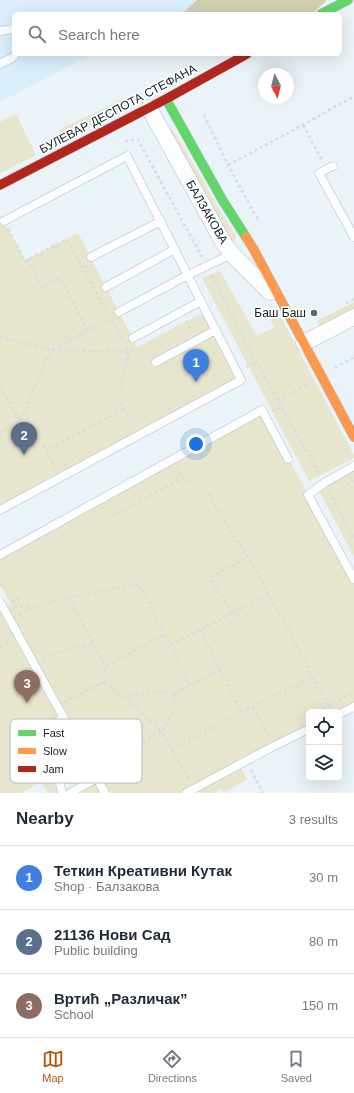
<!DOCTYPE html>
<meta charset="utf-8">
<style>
:root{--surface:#fff;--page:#f2f2f3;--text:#1f2937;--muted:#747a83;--line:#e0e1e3;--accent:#b45309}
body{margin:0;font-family:Arial,sans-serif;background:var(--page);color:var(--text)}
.controls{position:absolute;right:12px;bottom:12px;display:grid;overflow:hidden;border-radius:6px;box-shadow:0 4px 16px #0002}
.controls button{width:36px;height:36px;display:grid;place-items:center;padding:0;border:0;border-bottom:1px solid var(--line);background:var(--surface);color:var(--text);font:20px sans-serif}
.compass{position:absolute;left:258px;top:68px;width:36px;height:36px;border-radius:50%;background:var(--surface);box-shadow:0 4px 16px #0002;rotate:173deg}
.you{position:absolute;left:196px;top:444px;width:14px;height:14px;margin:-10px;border:3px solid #fff;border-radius:50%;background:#1a73e8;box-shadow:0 0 0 6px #1a73e833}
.badge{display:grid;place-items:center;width:26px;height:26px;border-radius:50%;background:var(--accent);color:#fff;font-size:13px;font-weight:700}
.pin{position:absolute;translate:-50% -33px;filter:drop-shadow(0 1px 2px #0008)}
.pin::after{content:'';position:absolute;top:21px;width:14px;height:12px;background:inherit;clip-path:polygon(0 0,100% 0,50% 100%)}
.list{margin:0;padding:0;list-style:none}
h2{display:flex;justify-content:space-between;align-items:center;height:52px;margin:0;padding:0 16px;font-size:17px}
h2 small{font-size:13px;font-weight:400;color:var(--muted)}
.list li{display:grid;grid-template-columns:26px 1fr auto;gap:12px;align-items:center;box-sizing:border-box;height:64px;padding:0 16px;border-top:1px solid var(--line)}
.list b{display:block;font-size:15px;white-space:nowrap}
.list p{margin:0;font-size:13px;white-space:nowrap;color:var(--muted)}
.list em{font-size:13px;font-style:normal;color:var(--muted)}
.icon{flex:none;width:22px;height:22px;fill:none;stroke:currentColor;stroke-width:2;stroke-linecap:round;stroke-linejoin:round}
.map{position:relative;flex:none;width:354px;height:793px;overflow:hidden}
.search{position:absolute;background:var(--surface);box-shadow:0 4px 16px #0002;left:12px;right:12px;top:12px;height:44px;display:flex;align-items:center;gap:10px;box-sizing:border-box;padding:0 14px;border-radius:6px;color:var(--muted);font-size:15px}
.sheet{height:244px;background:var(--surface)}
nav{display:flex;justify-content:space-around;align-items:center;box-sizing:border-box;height:56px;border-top:1px solid var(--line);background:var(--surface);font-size:11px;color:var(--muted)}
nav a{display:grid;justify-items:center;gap:2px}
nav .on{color:var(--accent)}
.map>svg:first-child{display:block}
</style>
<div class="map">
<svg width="354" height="793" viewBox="0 0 354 793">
<rect width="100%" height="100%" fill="#e9f3f8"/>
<!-- built -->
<path fill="#daeffa" d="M0,0H197L185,11L183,14H14V54H93L0,102Z"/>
<!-- green -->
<path fill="#e7e5cd" d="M123,99L127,107L64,138L59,130Z
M16,114L36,155L0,173V122Z
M172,128L236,237L234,241L228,240L168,130Z
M0,215L25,261L78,233L137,347L206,311L241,380L0,510Z
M220,271L257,336L274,327L267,313L268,309L272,307L283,321L354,455V458L309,481L202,278Z
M354,302V311L321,328L317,321Z
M262,410L354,579V707L339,712H309V729L194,793H72C80,773 61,752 52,735L24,751L41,782L57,774L62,793H48L41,782L21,793H0V602L5,606L10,604L0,584V555Z
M354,471V556L319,491Z
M241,769L247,779L224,793L221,789L214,793H200L198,790Z"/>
<!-- forest -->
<path fill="#d1ceb0" d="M197,0H327L313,13L307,14H183L185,11Z"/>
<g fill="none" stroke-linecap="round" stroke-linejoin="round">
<!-- lane casing -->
<g stroke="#b4bdc2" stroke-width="9">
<path id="lane" d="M0,31L14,29
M0,64L12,58L16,54
M333,166L319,173L354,237
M91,257L161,221
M106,287L175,249
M119,312L188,275L232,254
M133,338L201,301
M156,362L216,330
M354,466L324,483L308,495L354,579
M0,510L241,380L127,156L4,221
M0,555L262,410L288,459
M0,602L105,793
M339,714L354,707
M62,793L59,779L34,734L64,718
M70,793L97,778
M186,793L274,746L309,729"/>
</g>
<!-- street casing -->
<g stroke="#b4bdc2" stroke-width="17">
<path id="street" d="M149,108L223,242L232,254L270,292
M304,343L354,317"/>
</g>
<!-- fast casing -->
<g stroke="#b4bdc2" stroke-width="10">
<path id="fast" d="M321,14L348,0
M166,99L223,201L246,237"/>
</g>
<!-- slow casing -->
<g stroke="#b4bdc2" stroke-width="10">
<path id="slow" d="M246,237L254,250L354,437"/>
</g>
<!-- jam casing -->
<g stroke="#b4bdc2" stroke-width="10">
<path id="jam" d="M0,185L166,99L247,54"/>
</g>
<!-- path -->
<path stroke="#d9dcde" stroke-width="2.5" stroke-dasharray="3 3" stroke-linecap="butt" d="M204,115L228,165L258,220
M303,125L322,160
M125,141L138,140L202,257
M228,165L303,125L354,96
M8,229L25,261L67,239L108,314
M28,259L42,287L60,278L87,330
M212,275L256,362L320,475
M346,303L354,299
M111,320L122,340
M186,321L192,333
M0,337L51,350L129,352L135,349
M246,367L256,362
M335,368L354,357
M214,375L217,382
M0,386L30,439
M122,390L120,386L129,352L126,346
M278,401L307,385
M121,403L134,426
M272,411L281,406
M0,433L20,421L51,350L110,318
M43,445L56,468
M46,451L124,409
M177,468L182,478L193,483
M346,485L354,480
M329,492L354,539
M209,494C220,517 235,536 248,557C276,606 302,655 328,705
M113,516L182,478
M0,567L1,568
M0,585L4,584
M69,598L106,668
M12,602L18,600L16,597
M14,606L33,608
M232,613L210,577L248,557
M19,615C56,597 100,592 139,584L190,685
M200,630L241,712
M170,645L269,594
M0,647L10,641
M43,659L74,647L94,645
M104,682L125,697L140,712L162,732L173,711L175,693L152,692L125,697
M175,693L220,670
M65,702L104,682C104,677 103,673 105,669C110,662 154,640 165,634
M253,706L270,738
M317,712L354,692
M172,749L253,706L313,677
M97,759L110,752L113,757L162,732L189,780
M251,770L263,793"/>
<!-- lane -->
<use href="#lane" stroke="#fcfdfe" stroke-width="8"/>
<!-- street -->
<use href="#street" stroke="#fcfdfe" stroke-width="16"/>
<!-- fast -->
<use href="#fast" stroke="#63d668" stroke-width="9"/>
<!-- slow -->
<use href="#slow" stroke="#ff974d" stroke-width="9"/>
<!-- jam -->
<use href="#jam" stroke="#b3261e" stroke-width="9"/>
</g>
<!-- markers -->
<circle fill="#5e696e" stroke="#fff" stroke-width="1.5" cx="314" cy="313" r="4"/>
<g text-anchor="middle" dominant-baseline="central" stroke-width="3.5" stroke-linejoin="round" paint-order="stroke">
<!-- street labels -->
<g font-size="12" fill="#131e23" stroke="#fff">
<text transform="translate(118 109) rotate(-28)">БУЛЕВАР ДЕСПОТА СТЕФАНА</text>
<text transform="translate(207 212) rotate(60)">БАЛЗАКОВА</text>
</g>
<!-- poi labels -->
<g font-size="12" fill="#131e23" stroke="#fff" text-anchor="end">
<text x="306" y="313">Баш Баш</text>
</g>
</g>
<!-- legend -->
<rect x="10" y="719" width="132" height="64" rx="6" fill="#fff" stroke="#b8bcbd" stroke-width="1"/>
<rect x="18" y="730" width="18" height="6" fill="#63d668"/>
<rect x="18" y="748" width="18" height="6" fill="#ff974d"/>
<rect x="18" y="766" width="18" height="6" fill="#b3261e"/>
<g font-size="11" fill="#131e23">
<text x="43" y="737">Fast</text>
<text x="43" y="755">Slow</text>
<text x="43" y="773">Jam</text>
</g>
</svg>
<div class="controls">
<button><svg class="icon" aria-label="locate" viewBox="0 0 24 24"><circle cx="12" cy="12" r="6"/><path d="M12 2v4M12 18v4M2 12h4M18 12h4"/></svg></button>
<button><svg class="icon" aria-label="layers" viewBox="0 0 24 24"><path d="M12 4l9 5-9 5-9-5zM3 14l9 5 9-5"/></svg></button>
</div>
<svg class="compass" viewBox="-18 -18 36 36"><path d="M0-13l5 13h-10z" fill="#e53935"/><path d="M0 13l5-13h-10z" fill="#747a83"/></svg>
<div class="you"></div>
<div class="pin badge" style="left:196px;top:382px;background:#3f7fe0">1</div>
<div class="pin badge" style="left:24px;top:455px;background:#5c6f8a">2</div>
<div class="pin badge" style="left:27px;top:703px;background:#8d6e63">3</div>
<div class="search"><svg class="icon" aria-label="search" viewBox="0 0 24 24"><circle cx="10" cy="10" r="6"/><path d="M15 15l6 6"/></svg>Search here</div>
</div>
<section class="sheet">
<h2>Nearby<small>3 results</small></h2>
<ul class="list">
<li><span class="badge" style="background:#3f7fe0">1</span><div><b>Теткин Креативни Кутак</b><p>Shop · Балзакова</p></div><em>30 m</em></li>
<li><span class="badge" style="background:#5c6f8a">2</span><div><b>21136 Нови Сад</b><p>Public building</p></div><em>80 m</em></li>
<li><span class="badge" style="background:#8d6e63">3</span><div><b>Вртић „Различак”</b><p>School</p></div><em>150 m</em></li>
</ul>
</section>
<nav>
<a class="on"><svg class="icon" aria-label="map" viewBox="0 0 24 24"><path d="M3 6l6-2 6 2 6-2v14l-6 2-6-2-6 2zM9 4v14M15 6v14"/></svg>Map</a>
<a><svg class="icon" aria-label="directions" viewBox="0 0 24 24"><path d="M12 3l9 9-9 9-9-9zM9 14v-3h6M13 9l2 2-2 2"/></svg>Directions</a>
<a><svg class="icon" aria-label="saved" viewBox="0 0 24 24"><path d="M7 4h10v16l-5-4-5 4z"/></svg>Saved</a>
</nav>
